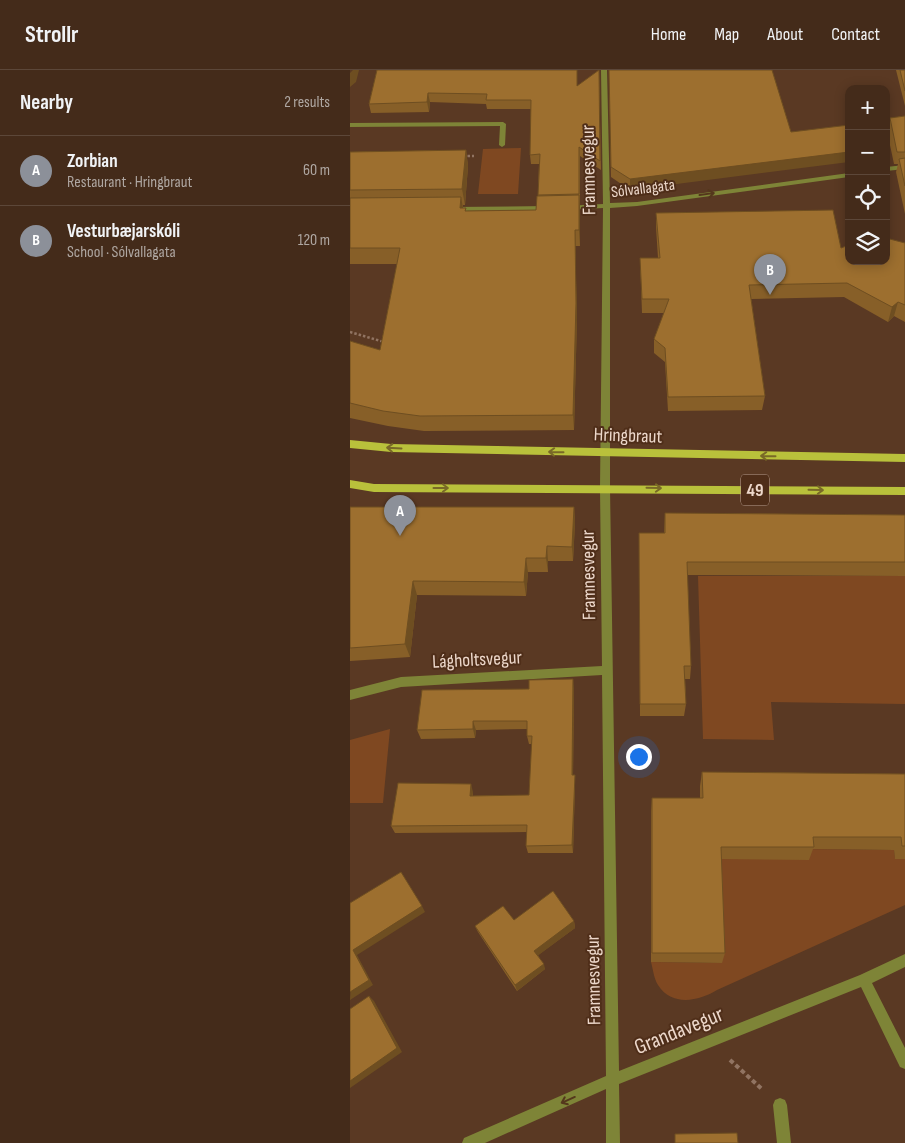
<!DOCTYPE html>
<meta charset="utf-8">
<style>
:root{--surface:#442b1a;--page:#4e3727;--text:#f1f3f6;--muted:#afa7a2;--line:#5c4739;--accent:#8c9099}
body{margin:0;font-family:"Sofia Sans Condensed",sans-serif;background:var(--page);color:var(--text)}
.controls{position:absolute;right:15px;top:15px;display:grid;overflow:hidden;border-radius:10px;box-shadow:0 2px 12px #0003}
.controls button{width:45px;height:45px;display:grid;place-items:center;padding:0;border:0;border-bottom:1px solid var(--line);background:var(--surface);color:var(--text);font:25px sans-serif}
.you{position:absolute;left:288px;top:686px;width:18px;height:18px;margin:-12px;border:4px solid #fff;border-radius:50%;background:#1a73e8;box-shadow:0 0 0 8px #1a73e833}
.badge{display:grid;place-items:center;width:32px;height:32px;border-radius:50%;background:var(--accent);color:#fff;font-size:16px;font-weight:700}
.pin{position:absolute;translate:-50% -41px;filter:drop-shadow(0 1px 2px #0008)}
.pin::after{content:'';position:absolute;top:26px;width:18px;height:15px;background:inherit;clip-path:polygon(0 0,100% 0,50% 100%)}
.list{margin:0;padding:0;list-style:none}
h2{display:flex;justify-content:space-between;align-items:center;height:65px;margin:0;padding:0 20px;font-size:21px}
h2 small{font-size:16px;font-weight:400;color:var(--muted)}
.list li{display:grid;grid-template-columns:32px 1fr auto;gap:15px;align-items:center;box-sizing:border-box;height:70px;padding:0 20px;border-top:1px solid var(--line)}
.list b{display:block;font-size:19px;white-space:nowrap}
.list p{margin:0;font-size:16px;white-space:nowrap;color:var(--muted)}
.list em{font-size:16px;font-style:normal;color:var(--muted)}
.icon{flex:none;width:28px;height:28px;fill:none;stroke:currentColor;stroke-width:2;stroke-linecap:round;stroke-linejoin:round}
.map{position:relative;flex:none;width:555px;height:1073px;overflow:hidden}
header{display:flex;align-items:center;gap:30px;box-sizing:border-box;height:70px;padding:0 25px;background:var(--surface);border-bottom:1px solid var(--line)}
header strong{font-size:24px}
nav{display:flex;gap:28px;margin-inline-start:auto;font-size:18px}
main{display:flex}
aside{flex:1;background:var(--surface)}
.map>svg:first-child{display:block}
</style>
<header>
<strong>Strollr</strong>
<nav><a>Home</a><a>Map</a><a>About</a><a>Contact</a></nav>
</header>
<main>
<aside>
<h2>Nearby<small>2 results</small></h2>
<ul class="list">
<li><span class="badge">A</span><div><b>Zorbian</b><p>Restaurant · Hringbraut</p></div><em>60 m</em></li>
<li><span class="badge">B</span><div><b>Vesturbæjarskóli</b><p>School · Sólvallagata</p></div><em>120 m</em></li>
</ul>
</aside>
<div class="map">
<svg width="555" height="1073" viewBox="0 0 555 1073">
<rect width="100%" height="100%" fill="#5a3923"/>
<!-- green -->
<path fill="#7f4821" d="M171,78L168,124H128L133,79Z
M348,506H555V634L421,632L424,670L353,669Z
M40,659L33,733H0V670Z
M368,778L544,780L545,788L555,789V835L367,920C349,931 322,937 308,915C304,909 303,899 301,892L372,893Z"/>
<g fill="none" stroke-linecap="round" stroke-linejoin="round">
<!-- path-far1 -->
<path stroke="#917462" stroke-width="2.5" stroke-dasharray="2.5 2" stroke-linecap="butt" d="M113,86H124
M0,262L34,272"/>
<!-- path -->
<path stroke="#917462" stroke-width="4" stroke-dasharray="4.5 3" stroke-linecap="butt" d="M380,990L413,1020"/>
<!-- lane -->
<path fill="#7e8437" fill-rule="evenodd" d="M153,52L156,54L155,75L152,77L149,75L150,56L0,57V53Z"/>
<!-- street -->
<path fill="#7e8437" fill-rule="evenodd" d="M251,0H257L260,133L287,132L499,103V107L287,136L260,138V418L269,1001L510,905L555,884V897L522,913L555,978V999L550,997L511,917L269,1014L270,1073H256V1019L135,1073H112L114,1068L256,1006L252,605L51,617L0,630V620L51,607L252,596L250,418L253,138L216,140L212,138L216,136L253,134Z
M555,95V99L536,101V97Z
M199,136L203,138L202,140L103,141L99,139L103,137Z
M430,1028L435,1030L437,1035L441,1073H427L423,1035L425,1030Z"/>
<!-- primary -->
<path fill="#b9c13b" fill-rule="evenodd" d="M0,370L41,374L555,384V392L41,382L0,378Z
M0,410L24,414L555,417V425L24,422L0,418Z"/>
</g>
<!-- wall -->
<path fill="#875f28" d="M27,0L228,16L249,0L251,100L230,86V176H225L227,248L224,360L74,361L38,356L0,348V271L30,280L47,194H0V82L116,80L118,96L115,135H113V138H116V141L186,140L188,126L189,94H181L180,85L181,39H137L136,34L80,32L79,42L21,43L19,34Z
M259,0H422L280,120L261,107Z
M546,0H555V36Z
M555,46V144L546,102L548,94H544L537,61L540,48Z
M306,143L491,178L555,173V252L544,246L538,252L494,227L401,229L415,326L412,340L318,341L315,292L304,283V269L314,243H292L290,188H308L306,157Z
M0,437H224L225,452L223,491H198V502H178L176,526L67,525L60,587L0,591Z
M315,443L555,445V506L337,505L341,596L340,609H335L336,634L334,646H290L289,463H314Z
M224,618L223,705L225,713L223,783H178L176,776L177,762L45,763L41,756L123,722V726L179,725L182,674H179L177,666V659L126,660L125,668L71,669L67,660Z
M352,702L555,704V789H545L544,780L463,779L459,790L371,789L375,883L372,893L301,892V741L302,728H350V716Z
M164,850L224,851L225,858L188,885L195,899L167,921L128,862L125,856Z"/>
<!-- shaded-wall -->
<path fill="#6e4e21" d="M3,0H9L6,12L0,17V3Z
M78,23L80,32L79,42L77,32Z
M116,80L118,96L115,135L112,119Z
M499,82V92L280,120V109Z
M229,125L230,141V176L229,160Z
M111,127L114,143L110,138Z
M225,160L227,248L224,360L223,345Z
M548,232L544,246L538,252L542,237Z
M224,437L225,452L223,491L222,477Z
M197,476L198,491V502L196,488Z
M176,488L178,502L176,526L174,512Z
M63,511L67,525L60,587L55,574Z
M223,609L224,618L223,713L222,705Z
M123,651L126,660L125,668L123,659Z
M225,705V713L223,783L222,775Z
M121,714L123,722L122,733L120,726Z
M72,836L75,842L7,885L23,915L0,930L3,880Z
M224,851L225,858L186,887L184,881Z
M194,894L195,899L167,921L165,915Z
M19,926L24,931L52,982L0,1018V1011Z"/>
<!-- building -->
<path fill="#9d6f2f" stroke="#6e4e21" d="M27,0H227V16L249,0L250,91L229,77V124L188,125L190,84L180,85L181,30H136L137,24L78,23L77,32L19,34Z
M259,0H422L441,62L499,55V82L280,109L261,97Z
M550,0H555V21Z
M555,46V82H547L540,48Z
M116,80L112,119L0,120V82Z
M555,88V116L549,89Z
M229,125V160H225L226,233L223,345L70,346L33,341L0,333V271L30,280L50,178H0V128L111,127L110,138H116L115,141L186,140L187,126Z
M483,140L491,178L499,175V191H536V168L555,173V235L548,232L542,237L497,213L399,215L415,326L318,327L315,278L304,269L319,229H292L290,188H310L306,143Z
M0,437H224L222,477L197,476L196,488H176L174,512L63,511L55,574L0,578Z
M315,443L555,445V492H337L341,596H334L336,634H290L289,463H315Z
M223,609L222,705H225L222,775L176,776L177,755L41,756L48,713L121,714L120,726L179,725L182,666H177V651H123V659L67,660L72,620L179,619V610Z
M352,702L555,704V776H552L551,767H463L464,777H371L375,883H302V728H353Z
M51,802L72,836L3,880L19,910L0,922V833Z
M203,821L224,851L184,881L194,894L165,915L125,856L153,836L164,850Z
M19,926L47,978L0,1011V939Z
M387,1063L388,1073H325V1064Z"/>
<!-- one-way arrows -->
<defs><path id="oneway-shaft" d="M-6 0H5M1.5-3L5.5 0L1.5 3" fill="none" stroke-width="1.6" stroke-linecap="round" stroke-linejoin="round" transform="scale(1.25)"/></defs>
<g stroke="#54371c">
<use href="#oneway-shaft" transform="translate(357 124) rotate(-8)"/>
<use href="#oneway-shaft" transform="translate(218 1030) rotate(156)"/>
</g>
<g stroke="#796927">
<use href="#oneway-shaft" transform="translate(44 378) rotate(-177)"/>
<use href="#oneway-shaft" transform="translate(206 382) rotate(-179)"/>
<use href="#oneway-shaft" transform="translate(418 386) rotate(-179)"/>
<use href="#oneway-shaft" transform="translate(91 418)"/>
<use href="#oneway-shaft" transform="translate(304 418) rotate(1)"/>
<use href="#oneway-shaft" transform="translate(466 420) rotate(1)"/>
</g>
<g text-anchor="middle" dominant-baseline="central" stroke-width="4" stroke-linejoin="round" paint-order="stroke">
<!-- far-street labels -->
<g font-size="16" fill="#edd8cb" stroke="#4f2e19">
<text transform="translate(293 119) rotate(-7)">Sólvallagata</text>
</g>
<!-- shield labels -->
<rect fill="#4f2e19" stroke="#bea596" stroke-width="1" x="391" y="404.5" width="28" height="31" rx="4"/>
<g font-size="18" font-weight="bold" fill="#edd8cb">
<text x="405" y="420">49</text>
</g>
<!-- street labels -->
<g font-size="19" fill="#edd8cb" stroke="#4f2e19">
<text transform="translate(239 100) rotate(-91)">Framnesvegur</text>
<text transform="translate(278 366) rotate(2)">Hringbraut</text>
<text transform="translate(239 505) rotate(-91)">Framnesvegur</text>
<text transform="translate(127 590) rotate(-3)">Lágholtsvegur</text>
<text transform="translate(244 910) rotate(-91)">Framnesvegur</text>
</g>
<!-- near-street labels -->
<g font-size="22" fill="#edd8cb" stroke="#4f2e19">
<text transform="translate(329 961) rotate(-22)">Grandavegur</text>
</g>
</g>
</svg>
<div class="controls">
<button>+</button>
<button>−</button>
<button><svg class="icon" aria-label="locate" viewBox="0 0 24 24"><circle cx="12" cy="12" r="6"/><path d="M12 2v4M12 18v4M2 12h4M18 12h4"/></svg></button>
<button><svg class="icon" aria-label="layers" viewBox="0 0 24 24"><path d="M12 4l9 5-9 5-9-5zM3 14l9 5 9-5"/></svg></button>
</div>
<div class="you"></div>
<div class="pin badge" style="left:50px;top:466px">A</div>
<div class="pin badge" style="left:420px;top:225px">B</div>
</div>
</main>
